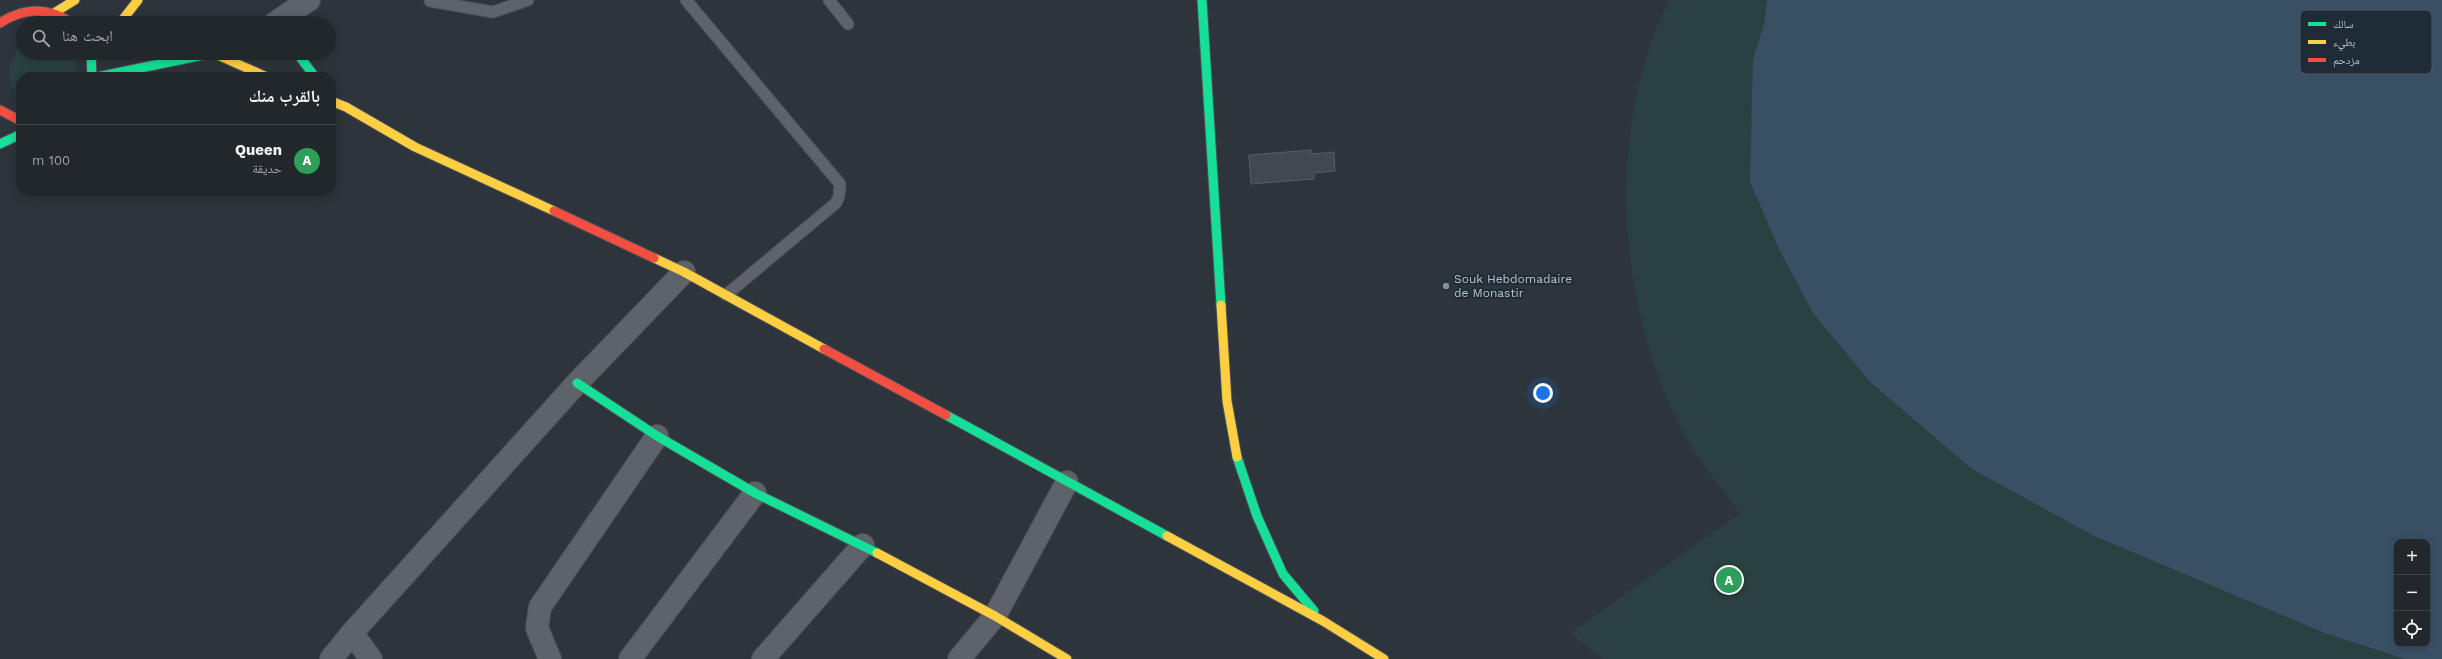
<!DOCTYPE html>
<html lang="ar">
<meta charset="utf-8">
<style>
:root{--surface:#22272c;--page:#2e3338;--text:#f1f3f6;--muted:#a2a5a9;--line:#3f4448;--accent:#8c9099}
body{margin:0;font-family:"Work Sans","Noto Naskh Arabic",sans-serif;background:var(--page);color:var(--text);direction:rtl}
.controls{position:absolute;right:12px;bottom:12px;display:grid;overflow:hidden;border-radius:8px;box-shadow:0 2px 10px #0003}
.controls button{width:36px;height:36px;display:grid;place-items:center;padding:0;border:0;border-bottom:1px solid var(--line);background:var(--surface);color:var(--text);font:20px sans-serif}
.you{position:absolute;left:1543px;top:393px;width:14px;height:14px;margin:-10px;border:3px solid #fff;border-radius:50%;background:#1a73e8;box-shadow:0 0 0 6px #1a73e833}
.badge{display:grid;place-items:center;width:26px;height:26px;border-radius:50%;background:var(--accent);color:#fff;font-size:13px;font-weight:700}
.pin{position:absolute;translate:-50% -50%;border:2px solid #fff;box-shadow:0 1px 4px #0006}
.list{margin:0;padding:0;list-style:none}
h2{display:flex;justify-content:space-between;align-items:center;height:52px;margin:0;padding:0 16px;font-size:17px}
h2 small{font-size:13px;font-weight:400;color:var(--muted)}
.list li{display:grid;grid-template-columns:26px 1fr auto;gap:12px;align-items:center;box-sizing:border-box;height:72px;padding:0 16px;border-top:1px solid var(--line)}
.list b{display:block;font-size:15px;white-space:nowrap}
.list p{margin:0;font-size:13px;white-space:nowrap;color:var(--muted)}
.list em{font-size:13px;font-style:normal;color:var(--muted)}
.icon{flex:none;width:22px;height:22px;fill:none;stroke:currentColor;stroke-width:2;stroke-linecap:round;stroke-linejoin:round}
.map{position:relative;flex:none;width:2442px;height:659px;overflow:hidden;direction:ltr}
.search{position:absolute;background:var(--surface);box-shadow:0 2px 10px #0003;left:16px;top:16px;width:320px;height:44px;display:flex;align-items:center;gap:10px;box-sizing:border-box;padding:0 14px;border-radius:22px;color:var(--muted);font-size:15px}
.panel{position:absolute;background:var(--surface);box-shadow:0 2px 10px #0003;left:16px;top:72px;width:320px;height:124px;border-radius:16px;direction:rtl}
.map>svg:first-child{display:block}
</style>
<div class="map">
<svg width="2442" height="659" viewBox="0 0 2442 659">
<rect width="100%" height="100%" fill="#2d343b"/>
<!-- green -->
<path fill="#2a4041" d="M1669,0H1767L1764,24L1753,59L1780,251L1813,313L1869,381L2327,634L2405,659H1603L1570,633L1740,513C1716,482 1692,452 1675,417C1622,303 1610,162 1651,42C1656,28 1663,14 1669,0Z
M23,44V53H71L76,64V77H21V97C3,82 8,58 23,44Z"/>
<!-- water -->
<path fill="#395064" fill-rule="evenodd" d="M1767,0H2442V659H2405L2327,634L2094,536L1972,469L1869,381L1813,313L1780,251L1750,182L1753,59L1764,24ZM2397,542H2427V644H2397Z"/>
<!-- building -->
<path fill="#42494e" stroke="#555c63" d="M1311,150L1312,154L1334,152L1335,171L1314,173V179L1251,184L1249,155Z"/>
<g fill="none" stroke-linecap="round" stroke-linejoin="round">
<!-- lane casing -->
<g stroke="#4b5055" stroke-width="13">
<path id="lane" d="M686,0L840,184L839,196L836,203L726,295
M829,0L848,24
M430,1L493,12L528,0"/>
</g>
<!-- street casing -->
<g stroke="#4b5055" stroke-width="24">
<path id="street" d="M275,23L309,0
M331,659L352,633
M371,659L352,633L577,383L684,272
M550,659L537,628L540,607L657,436
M630,659L755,493
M763,659L863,545
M959,659L995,616L1067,482"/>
</g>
<!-- fast casing -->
<g stroke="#4b5055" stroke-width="11">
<path id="fast" d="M1202,0L1221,305
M91,53L92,77
M297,53L315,77
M97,77L213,53
M0,144L21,134
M577,383L657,436L755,493L877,553
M946,415L1167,536
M1237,457L1257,516L1283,574L1314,611"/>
</g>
<!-- slow casing -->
<g stroke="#4b5055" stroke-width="11">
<path id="slow" d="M54,13L75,0
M120,23L138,0
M213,53L267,77
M331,101L346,107L415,147L554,211
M654,258L684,272L824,349
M1221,305L1227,401L1237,457
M1167,536L1323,621L1384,659
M877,553L995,616L1067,659"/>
</g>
<!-- jam casing -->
<g stroke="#4b5055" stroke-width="11">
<path id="jam" d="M0,23C24,7 48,7 72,23
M0,110L21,121
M554,211L654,258
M824,349L946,415"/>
</g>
<!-- lane -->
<use href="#lane" stroke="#5d6369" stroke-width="11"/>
<!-- street -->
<use href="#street" stroke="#5d6369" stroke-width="22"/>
<!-- fast -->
<use href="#fast" stroke="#16e098" stroke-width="9"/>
<!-- slow -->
<use href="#slow" stroke="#ffcf43" stroke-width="9"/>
<!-- jam -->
<use href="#jam" stroke="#f24e42" stroke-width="9"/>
</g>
<!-- markers -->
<circle fill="#879099" stroke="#1f2c37" stroke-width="1.5" cx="1446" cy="286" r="4"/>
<g text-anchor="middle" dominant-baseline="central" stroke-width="4" stroke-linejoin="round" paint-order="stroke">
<!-- poi labels -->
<g font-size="12" fill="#b8c2cb" stroke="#1f2c37" text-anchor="start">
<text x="1454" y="279">Souk Hebdomadaire<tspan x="1454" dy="14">de Monastir</tspan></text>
</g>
</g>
<!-- legend -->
<rect x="2300" y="10" width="132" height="64" rx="6" fill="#1f2c37" stroke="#4d5963" stroke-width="1"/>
<rect x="2308" y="22" width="18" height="4" fill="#16e098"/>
<rect x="2308" y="40" width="18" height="4" fill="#ffcf43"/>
<rect x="2308" y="58" width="18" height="4" fill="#f24e42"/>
<g font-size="11" fill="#b8c2cb">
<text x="2333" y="28">سالك</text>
<text x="2333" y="46">بطيء</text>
<text x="2333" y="64">مزدحم</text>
</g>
</svg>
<div class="controls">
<button>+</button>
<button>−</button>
<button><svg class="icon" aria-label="locate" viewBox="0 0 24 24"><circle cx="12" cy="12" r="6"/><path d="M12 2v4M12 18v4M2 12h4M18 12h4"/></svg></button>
</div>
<div class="you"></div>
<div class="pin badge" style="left:1729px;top:580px;background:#2e9e5b">A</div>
<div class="search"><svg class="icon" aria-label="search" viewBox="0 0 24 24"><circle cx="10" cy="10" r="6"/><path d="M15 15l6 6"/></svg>ابحث هنا</div>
<section class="panel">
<h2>بالقرب منك<small></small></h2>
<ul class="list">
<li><span class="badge" style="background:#2e9e5b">A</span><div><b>Queen</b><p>حديقة</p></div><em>100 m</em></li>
</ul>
</section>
</div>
